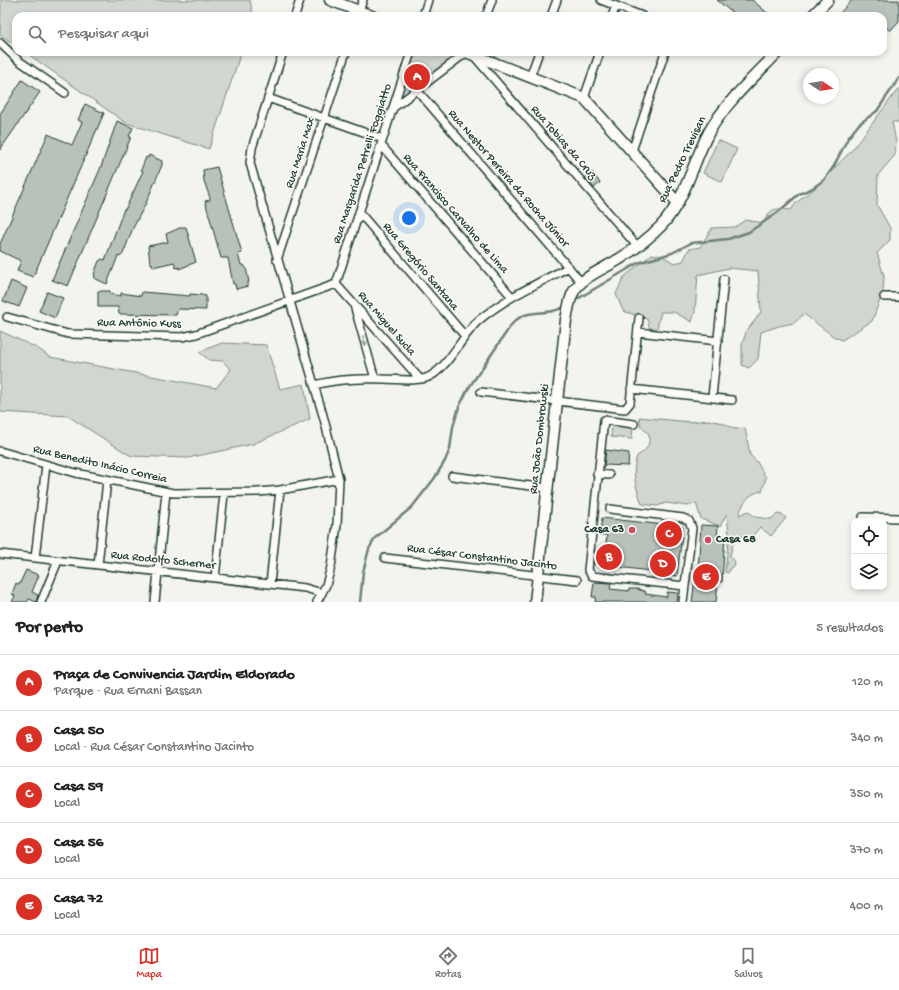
<!DOCTYPE html>
<html lang="pt">
<meta charset="utf-8">
<style>
:root{--surface:#fff;--page:#f6f6f6;--text:#202124;--muted:#757577;--line:#e0e0e0;--accent:#d93025}
body{margin:0;font-family:"Gochi Hand",sans-serif;background:var(--page);color:var(--text)}
.controls{position:absolute;right:12px;bottom:12px;display:grid;overflow:hidden;border-radius:8px;box-shadow:0 2px 6px #0003}
.controls button{width:36px;height:36px;display:grid;place-items:center;padding:0;border:0;border-bottom:1px solid var(--line);background:var(--surface);color:var(--text);font:20px sans-serif}
.compass{position:absolute;left:803px;top:68px;width:36px;height:36px;border-radius:50%;background:var(--surface);box-shadow:0 2px 6px #0003;rotate:102deg}
.you{position:absolute;left:409px;top:218px;width:14px;height:14px;margin:-10px;border:3px solid #fff;border-radius:50%;background:#1a73e8;box-shadow:0 0 0 6px #1a73e833}
.badge{display:grid;place-items:center;width:26px;height:26px;border-radius:50%;background:var(--accent);color:#fff;font-size:13px;font-weight:700}
.pin{position:absolute;translate:-50% -50%;border:2px solid #fff;box-shadow:0 1px 4px #0006}
.list{margin:0;padding:0;list-style:none}
h2{display:flex;justify-content:space-between;align-items:center;height:52px;margin:0;padding:0 16px;font-size:17px}
h2 small{font-size:13px;font-weight:400;color:var(--muted)}
.list li{display:grid;grid-template-columns:26px 1fr auto;gap:12px;align-items:center;box-sizing:border-box;height:56px;padding:0 16px;border-top:1px solid var(--line)}
.list b{display:block;font-size:15px;white-space:nowrap}
.list p{margin:0;font-size:13px;white-space:nowrap;color:var(--muted)}
.list em{font-size:13px;font-style:normal;color:var(--muted)}
.icon{flex:none;width:22px;height:22px;fill:none;stroke:currentColor;stroke-width:2;stroke-linecap:round;stroke-linejoin:round}
.map{position:relative;flex:none;width:899px;height:602px;overflow:hidden}
.search{position:absolute;background:var(--surface);box-shadow:0 2px 6px #0003;left:12px;right:12px;top:12px;height:44px;display:flex;align-items:center;gap:10px;box-sizing:border-box;padding:0 14px;border-radius:12px;color:var(--muted);font-size:15px}
.sheet{height:332px;background:var(--surface)}
nav{display:flex;justify-content:space-around;align-items:center;box-sizing:border-box;height:56px;border-top:1px solid var(--line);background:var(--surface);font-size:11px;color:var(--muted)}
nav a{display:grid;justify-items:center;gap:2px}
nav .on{color:var(--accent)}
.map>svg:first-child{display:block}
</style>
<div class="map">
<svg width="899" height="602" viewBox="0 0 899 602">
<rect width="100%" height="100%" fill="#f4f4ef"/>
<filter id="ink" filterUnits="userSpaceOnUse"><feTurbulence type="fractalNoise" baseFrequency=".025" numOctaves="2"/><feDisplacementMap in="SourceGraphic" scale="8" xChannelSelector="R" yChannelSelector="G"/><feConvolveMatrix kernelMatrix="1 2 1 2 8 2 1 2 1" color-interpolation-filters="sRGB"/></filter>
<g filter="url(#ink)">
<!-- green -->
<path fill="#d1d6d1" stroke="#788a82" d="M1,0H250L253,16H16V46L0,34Z
M25,52H241L209,149L126,123Z
M414,52L461,53L396,102Z
M899,88V122H892L896,142L895,155L878,175L877,205L890,228V240L877,253L884,276L883,292L872,321L842,340L833,336L804,314L794,323L779,326L761,332L758,359L749,368L742,365V345L746,332L761,312L758,271L729,268L698,275L695,311L692,322L674,312H661L657,328L650,329L647,319L623,311L616,294L624,277L652,254L663,256L674,263L683,261L689,249L700,247L712,228L735,227L745,220L764,223C769,207 777,208 791,210L796,203L816,187L852,150Z
M718,140L737,149L722,182L703,173Z
M0,331L37,348L50,357L216,388L231,369L222,361L209,360L199,352L222,343L266,345L280,389L304,384L310,419L253,444L188,458L131,456L68,416L0,412Z
M639,417L690,422L708,420L723,423L735,429L745,428L750,455L757,462L766,478L762,491C749,493 743,502 739,515L748,511L755,517L771,519L777,514L783,515L786,518L771,536L760,527L749,540L742,536L733,544L730,556L734,560L735,565L730,568L728,573L725,572L729,535L727,514L720,526L701,519L696,503L688,506L666,503L657,506L642,504C636,487 631,474 637,456C647,450 650,446 649,434L641,427Z
M612,425L633,427L632,439L611,437Z"/>
<g fill="none" stroke-linecap="round" stroke-linejoin="round">
<!-- stream -->
<path stroke="#6e8179" stroke-width="2.5" d="M574,301L638,263L672,253L691,243L728,239L749,232L777,213L799,194L811,189L824,180L834,166L848,138L859,124L877,111L899,78
M360,602L363,572L369,549L375,538L412,507L434,479L445,461L450,449L453,427L459,407L468,389L512,324C528,306 546,318 566,306"/>
</g>
<!-- building -->
<path fill="#b9c1bb" stroke="#1f3d34" d="M717,0H752L771,16H736Z
M852,0H899V21L890,31L883,24V16H837Z
M22,80L40,92L0,150V114Z
M85,104L104,113L33,277L17,271L21,261L0,251V244L48,134L72,145L82,122L78,120Z
M117,121L133,128L129,136L131,137L68,286L52,280L101,167Z
M149,155L162,161V165L146,203L133,228L123,254L120,257L118,256L107,284L94,278L95,275L94,274L99,261L102,259L105,260L124,209L125,210L143,171L141,170L146,157L148,158Z
M217,167L242,253L238,254L241,265H244L246,268L249,282H248V286L236,289L235,284H233L228,258H221L205,201L210,200V198L204,181L203,170Z
M592,172L600,183L594,188L585,178Z
M182,227H186L196,262L179,269V267L176,268L174,262L153,267L152,263H150L148,246L168,242L166,234Z
M11,281L27,288L19,307L3,301Z
M98,291H110V294L121,296V293L141,296L142,292L190,296V294L202,295L206,296V310L178,309L176,315L119,314L118,307H98Z
M47,292L63,298L55,318L39,311Z
M606,450L629,453L628,466L604,465Z
M602,518L683,527L677,576L658,573V572L594,564L596,550L605,551L607,535H600Z
M701,525L718,526L717,535L725,536L722,582H718L716,602H692L696,571H698Z
M26,570L39,575L32,592L38,595L36,602L29,599L27,602H12L15,596L12,594L16,583L19,585Z
M594,582L611,583L610,589L629,591V589H638L646,592L645,594L667,597V592L678,593L677,602H595L596,597H592Z"/>
<g fill="none" stroke-linecap="round" stroke-linejoin="round">
<!-- street casing -->
<g stroke="#1f3d34" stroke-width="10">
<path id="street" d="M601,0L642,16
M295,16L300,0
M357,16L363,0
M423,16L428,0
M486,16L492,0
M551,16L557,0
M612,16L616,6
M0,43L18,60L65,93
M283,52L252,148L250,163L324,419L339,479L337,525L331,567L326,585L317,602
M474,56L637,246
M530,77L539,52
M417,90L581,282
M268,98L383,139
M584,98L600,52
M393,108L467,52
M381,145L512,297
M632,151L665,52
M359,212L465,336
M277,260L346,52
M336,284L411,52
M336,284L420,379
M884,297H899
M354,305L375,379
M7,317L68,334L182,337L196,334L336,284
M638,332L718,341
M314,385C337,379 360,378 384,379C397,379 413,382 426,378C447,371 462,335 479,320C506,298 538,283 569,267
M631,389L732,400
M481,392L625,409L630,403L639,318
M712,397L724,279
M634,424L604,420L588,570L592,576L685,586
M0,451L76,473L173,493L259,492L280,490L339,479
M597,474L609,475
M452,476L547,488
M610,509L683,518L689,521L692,528L683,602
M863,517L899,518
M0,554L305,588L322,593
M35,558L46,465
M385,558L577,580
M98,565L107,480
M215,578L224,494
M270,584L280,490
M41,602L58,561
M155,602L166,492"/>
</g>
<!-- secondary casing -->
<g stroke="#1f3d34" stroke-width="13">
<path id="secondary" d="M330,0L372,16
M812,16L828,0
M466,52L584,98L678,203
M535,602L566,320C568,311 569,299 574,291C583,276 606,268 621,258C635,249 649,238 661,226C686,199 692,164 709,132C726,102 754,77 778,52"/>
</g>
<!-- street -->
<use href="#street" stroke="#fdfcf7" stroke-width="7"/>
<!-- secondary -->
<use href="#secondary" stroke="#fdfcf7" stroke-width="10"/>
</g>
<!-- one-way arrows -->
<defs><path id="oneway-solid" d="M-6-.8H1V-3.2L6.5 0L1 3.2V.8H-6Z"/></defs>
<use fill="#8e9c96" href="#oneway-solid" transform="translate(364 341) rotate(74)"/>
</g>
<!-- markers -->
<g fill="#d1495b" stroke="#fdfcf7" stroke-width="1.5">
<circle cx="632" cy="530" r="4"/>
<circle cx="708" cy="540" r="4"/>
</g>
<g text-anchor="middle" dominant-baseline="central" stroke-width="3" stroke-linejoin="round" paint-order="stroke">
<!-- street labels -->
<g font-size="12" fill="#1f3d34" stroke="#fdfcf7">
<text transform="translate(563 143) rotate(49)">Rua Tobias da Cruz</text>
<text transform="translate(301 153) rotate(-72)">Rua Maria Max</text>
<text transform="translate(683 160) rotate(-64)">Rua Pedro Trevisan</text>
<text transform="translate(363 164) rotate(-72)">Rua Margarida Petrelli Foggiatto</text>
<text transform="translate(508 179) rotate(49)">Rua Nestor Pereira da Rocha Júnior</text>
<text transform="translate(455 214) rotate(49)">Rua Francisco Carvalho de Lima</text>
<text transform="translate(420 267) rotate(50)">Rua Gregório Santana</text>
<text transform="translate(139 324) rotate(1)">Rua Antônio Kuss</text>
<text transform="translate(386 324) rotate(49)">Rua Miguel Sucla</text>
<text transform="translate(540 439) rotate(-84)">Rua João Dombrowski</text>
<text transform="translate(100 465) rotate(13)">Rua Benedito Inácio Correia</text>
<text transform="translate(482 558) rotate(7)">Rua César Constantino Jacinto</text>
<text transform="translate(163 561) rotate(6)">Rua Rodolfo Scherner</text>
</g>
<!-- poi labels -->
<g font-size="12" font-weight="bold" fill="#1f3d34" stroke="#fdfcf7" text-anchor="end">
<text x="624" y="530">Casa 63</text>
<text x="716" y="540" text-anchor="start">Casa 68</text>
</g>
</g>
</svg>
<div class="controls">
<button><svg class="icon" aria-label="locate" viewBox="0 0 24 24"><circle cx="12" cy="12" r="6"/><path d="M12 2v4M12 18v4M2 12h4M18 12h4"/></svg></button>
<button><svg class="icon" aria-label="layers" viewBox="0 0 24 24"><path d="M12 4l9 5-9 5-9-5zM3 14l9 5 9-5"/></svg></button>
</div>
<svg class="compass" viewBox="-18 -18 36 36"><path d="M0-13l5 13h-10z" fill="#e53935"/><path d="M0 13l5-13h-10z" fill="#757577"/></svg>
<div class="you"></div>
<div class="pin badge" style="left:417px;top:77px">A</div>
<div class="pin badge" style="left:609px;top:557px">B</div>
<div class="pin badge" style="left:669px;top:534px">C</div>
<div class="pin badge" style="left:663px;top:564px">D</div>
<div class="pin badge" style="left:706px;top:577px">E</div>
<div class="search"><svg class="icon" aria-label="search" viewBox="0 0 24 24"><circle cx="10" cy="10" r="6"/><path d="M15 15l6 6"/></svg>Pesquisar aqui</div>
</div>
<section class="sheet">
<h2>Por perto<small>5 resultados</small></h2>
<ul class="list">
<li><span class="badge">A</span><div><b>Praça de Convivencia Jardim Eldorado</b><p>Parque · Rua Ernani Bassan</p></div><em>120 m</em></li>
<li><span class="badge">B</span><div><b>Casa 50</b><p>Local · Rua César Constantino Jacinto</p></div><em>340 m</em></li>
<li><span class="badge">C</span><div><b>Casa 59</b><p>Local</p></div><em>350 m</em></li>
<li><span class="badge">D</span><div><b>Casa 56</b><p>Local</p></div><em>370 m</em></li>
<li><span class="badge">E</span><div><b>Casa 72</b><p>Local</p></div><em>400 m</em></li>
</ul>
</section>
<nav>
<a class="on"><svg class="icon" aria-label="map" viewBox="0 0 24 24"><path d="M3 6l6-2 6 2 6-2v14l-6 2-6-2-6 2zM9 4v14M15 6v14"/></svg>Mapa</a>
<a><svg class="icon" aria-label="directions" viewBox="0 0 24 24"><path d="M12 3l9 9-9 9-9-9zM9 14v-3h6M13 9l2 2-2 2"/></svg>Rotas</a>
<a><svg class="icon" aria-label="saved" viewBox="0 0 24 24"><path d="M7 4h10v16l-5-4-5 4z"/></svg>Salvos</a>
</nav>
